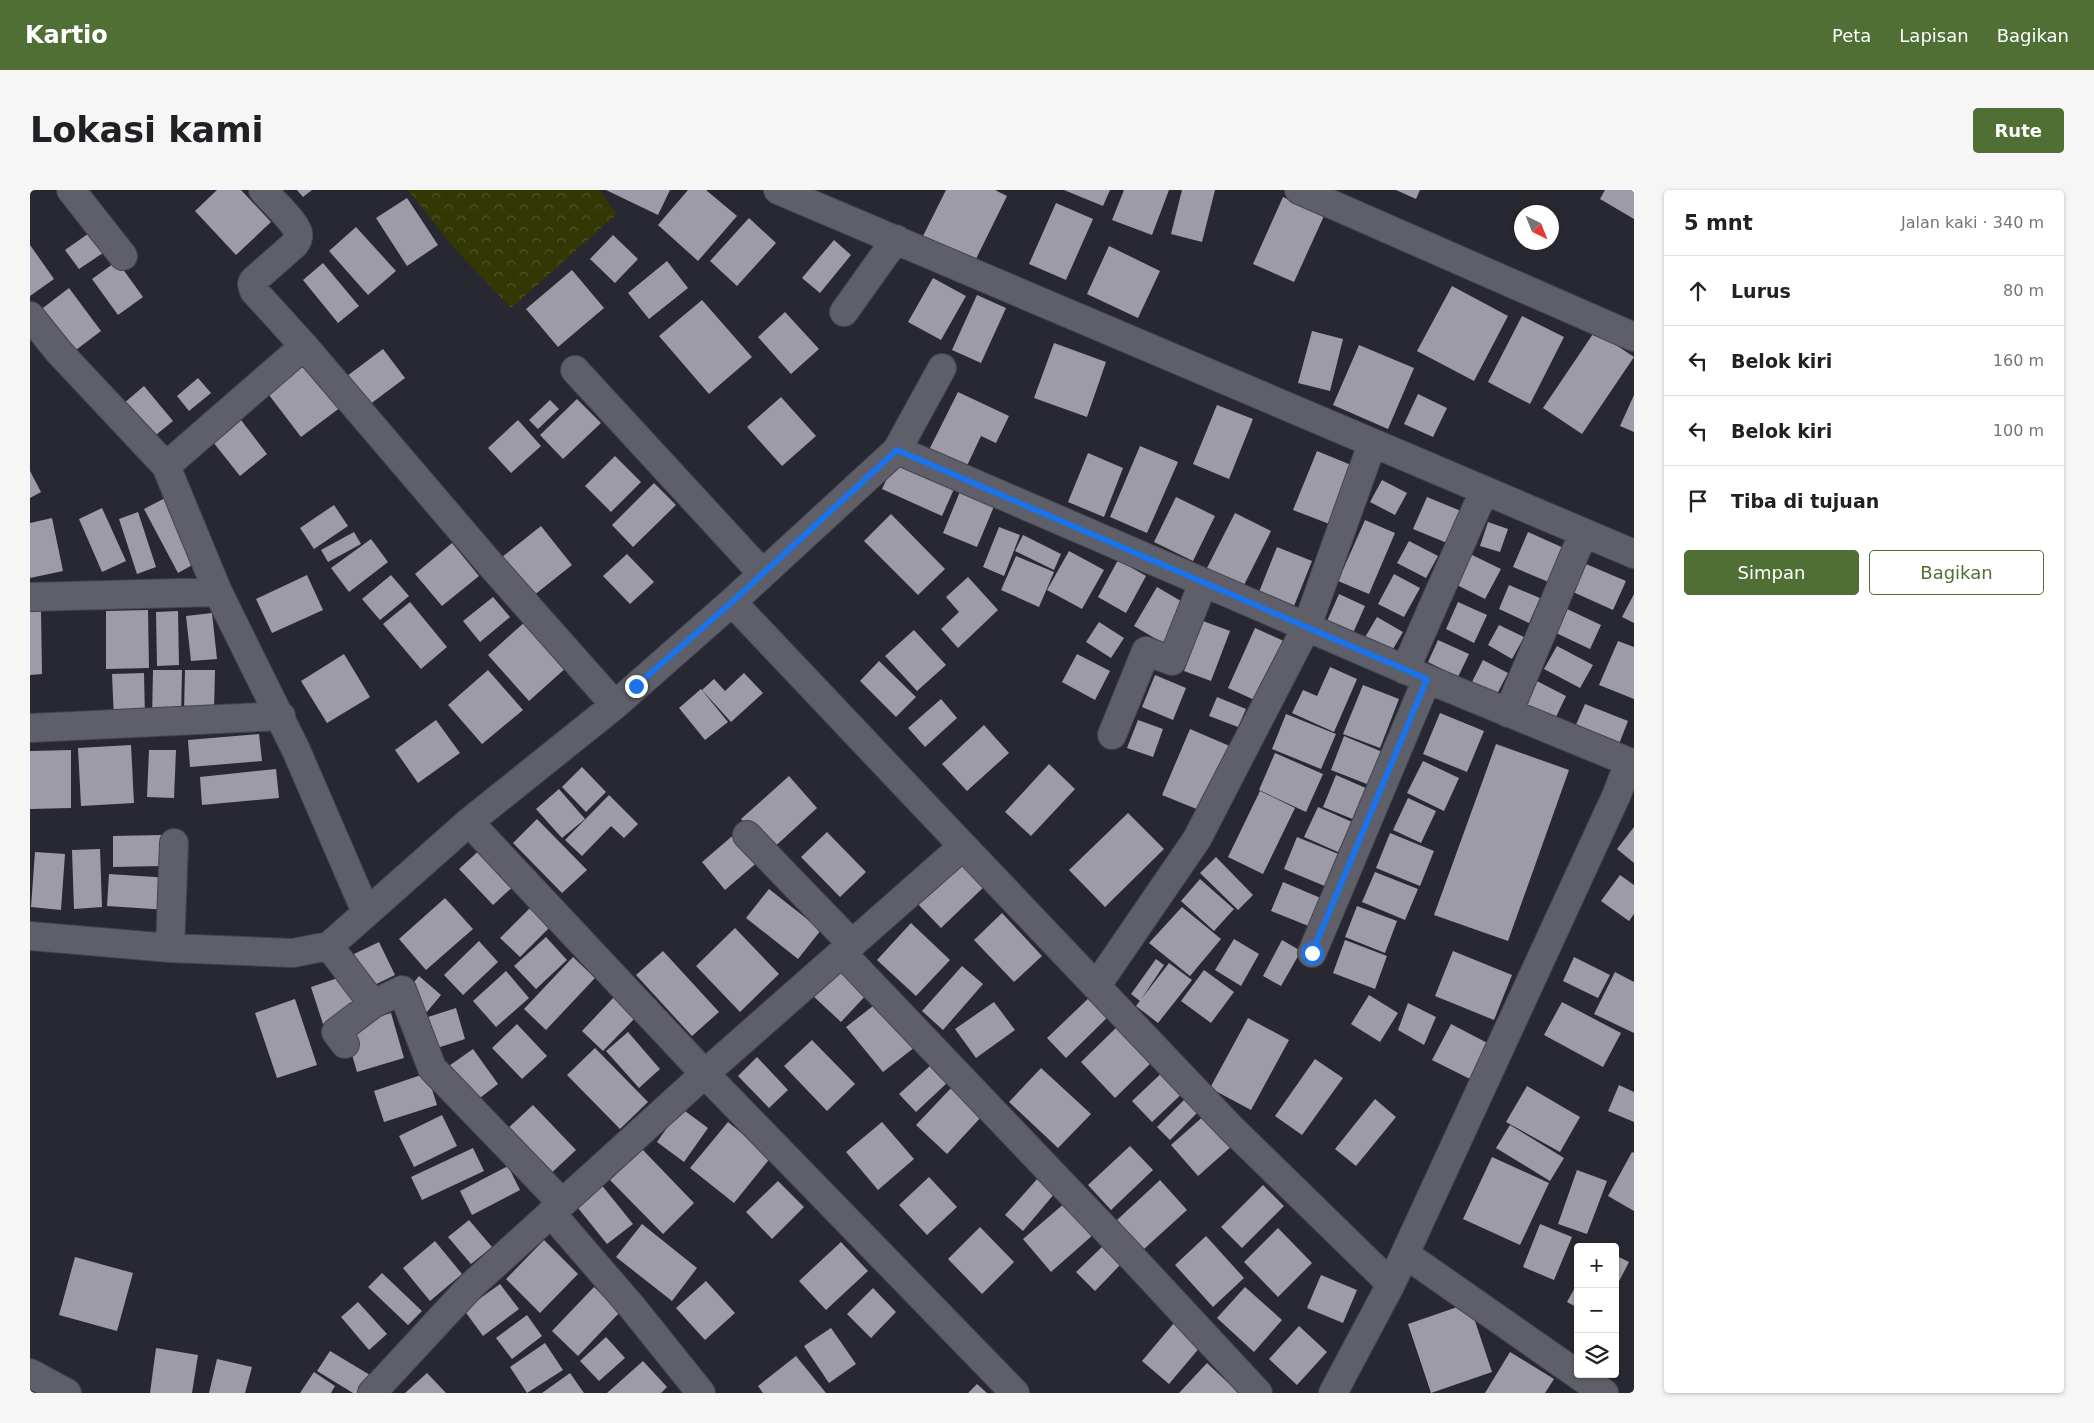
<!DOCTYPE html>
<html lang="id">
<meta charset="utf-8">
<style>
:root{--surface:#fff;--page:#f6f6f6;--text:#202124;--muted:#757577;--line:#e0e0e0;--accent:#4f6f35}
body{margin:0;font-family:"DejaVu Sans",sans-serif;background:var(--page);color:var(--text)}
.controls{position:absolute;right:15px;bottom:15px;display:grid;overflow:hidden;border-radius:5px;box-shadow:0 1px 4px #0004}
.controls button{width:45px;height:45px;display:grid;place-items:center;padding:0;border:0;border-bottom:1px solid var(--line);background:var(--surface);color:var(--text);font:25px sans-serif}
.compass{position:absolute;left:1484px;top:15px;width:45px;height:45px;border-radius:50%;background:var(--surface);box-shadow:0 1px 4px #0004;rotate:137deg}
.stop{position:absolute;width:15px;height:15px;margin:-11px;border:4px solid #1a73e8;border-radius:50%;background:#fff}
.stop.end{background:#1a73e8;border-color:#fff;box-shadow:0 1px 5px #0008}
.list{margin:0;padding:0;list-style:none}
h2{display:flex;justify-content:space-between;align-items:center;height:65px;margin:0;padding:0 20px;font-size:21px}
h2 small{font-size:16px;font-weight:400;color:var(--muted)}
.list li{display:grid;grid-template-columns:32px 1fr auto;gap:15px;align-items:center;box-sizing:border-box;height:70px;padding:0 20px;border-top:1px solid var(--line)}
.list b{display:block;font-size:19px;white-space:nowrap}
.list em{font-size:16px;font-style:normal;color:var(--muted)}
.actions{display:flex;gap:10px;padding:15px 20px}
.actions a{flex:1;padding:11px 0;border:1px solid var(--accent);border-radius:5px;text-align:center;font-size:18px;color:var(--accent)}
.actions .main{background:var(--accent);color:#fff}
.icon{flex:none;width:28px;height:28px;fill:none;stroke:currentColor;stroke-width:2;stroke-linecap:round;stroke-linejoin:round}
.map{position:relative;flex:none;width:1604px;height:1203px;overflow:hidden;border-radius:5px}
header{display:flex;align-items:center;gap:30px;box-sizing:border-box;height:70px;padding:0 25px;background:var(--accent);color:#fff}
header strong{font-size:24px}
nav{display:flex;gap:28px;margin-inline-start:auto;font-size:18px}
.intro{display:flex;align-items:center;justify-content:space-between;box-sizing:border-box;height:120px;padding:0 30px}
h1{margin:0;font-size:35px}
.button{padding:12px 22px;border-radius:5px;background:var(--accent);color:#fff;font-size:18px;font-weight:700}
main{display:flex;gap:30px;padding:0 30px}
aside{flex:1;background:var(--surface);border-radius:5px;box-shadow:0 1px 4px #0004}
.map>svg:first-child{display:block}
</style>
<header>
<strong>Kartio</strong>
<nav><a>Peta</a><a>Lapisan</a><a>Bagikan</a></nav>
</header>
<div class="intro"><h1>Lokasi kami</h1><a class="button">Rute</a></div>
<main>
<div class="map">
<svg width="1604" height="1203" viewBox="0 0 1604 1203">
<defs>
<pattern id="forest-crowns" width="20" height="18" patternUnits="userSpaceOnUse" patternTransform="scale(1.25)"><rect width="20" height="18" fill="#333703"/><path d="M2 6a3 3 0 1 1 6 0M12 15a3 3 0 1 1 6 0" fill="none" stroke="#515428"/></pattern>
</defs>
<rect width="100%" height="100%" fill="#282832"/>
<!-- forest -->
<path fill="url(#forest-crowns)" d="M378,0H569L587,24L481,118L425,59Z"/>
<!-- building -->
<path fill="#9c9ba7" d="M187,0H211L241,32L206,65L165,21Z
M267,0H282L273,7Z
M576,0H640L628,25Z
M658,0H676L707,26L668,71L628,35Z
M916,0H965L977,6L944,73L892,48Z
M1034,0H1080L1073,16Z
M1094,0H1139L1122,45L1082,30Z
M1152,0H1185L1172,52L1141,44Z
M1366,0H1390L1386,9Z
M1575,0H1604V29L1570,9Z
M1253,7L1294,26L1264,92L1223,74Z
M377,8L408,55L377,76L346,28Z
M1026,13L1063,29L1036,90L999,74Z
M719,28L746,53L707,96L680,71Z
M326,37L366,81L338,105L299,61Z
M62,41L76,61L49,79L35,60Z
M583,45L608,69L585,93L560,69Z
M804,50L821,65L790,103L772,88Z
M0,55L24,89L0,106Z
M1079,56L1130,81L1108,128L1057,104Z
M87,71L113,107L88,125L62,89Z
M637,71L658,98L619,129L598,103Z
M293,73L329,116L308,133L273,90Z
M542,80L574,118L528,157L496,119Z
M903,88L936,106L911,150L878,132Z
M1422,96L1478,126L1444,191L1387,161Z
M39,98L71,141L38,166L5,124Z
M947,105L976,118L951,173L922,160Z
M672,110L722,167L679,204L629,146Z
M755,122L789,159L761,184L728,147Z
M1492,126L1534,147L1500,214L1458,192Z
M1282,141L1313,149L1300,201L1268,193Z
M1565,141L1604,167L1552,244L1513,218Z
M1024,153L1076,172L1057,227L1004,208Z
M1329,155L1384,178L1358,239L1303,215Z
M353,159L375,188L335,218L313,189Z
M277,171L311,217L271,247L236,201Z
M168,188L181,203L159,221L147,206Z
M114,196L143,231L121,249L93,214Z
M928,202L979,226L966,253L951,246L935,280L898,262Z
M1388,204L1417,218L1403,247L1374,234Z
M1604,205V242L1590,236Z
M751,207L786,246L752,276L717,237Z
M547,209L571,233L533,269L510,245Z
M520,210L529,219L508,239L499,230Z
M1187,215L1223,229L1199,289L1163,274Z
M211,230L237,264L210,286L183,252Z
M488,230L511,256L481,283L458,258Z
M1110,256L1148,272L1117,343L1080,327Z
M1287,261L1326,277L1302,335L1263,320Z
M1058,263L1093,278L1074,327L1038,312Z
M585,266L611,292L581,322L555,296Z
M864,273L924,299L912,326L852,299Z
M0,281L11,302L0,308Z
M1352,290L1377,303L1365,325L1340,312Z
M624,293L646,315L603,357L582,335Z
M931,299L965,314L947,357L913,343Z
M137,307L171,370L148,383L114,319Z
M1146,307L1185,326L1163,371L1124,352Z
M1397,307L1431,321L1417,353L1383,339Z
M304,315L318,336L284,359L270,338Z
M72,318L96,371L72,382L49,329Z
M108,322L126,377L107,384L89,329Z
M1205,323L1241,341L1212,399L1176,380Z
M861,324L915,379L888,405L834,351Z
M22,328L33,381L0,388V333Z
M1335,330L1365,343L1339,404L1308,391Z
M1458,332L1478,339L1470,362L1450,356Z
M511,336L542,375L503,406L472,367Z
M969,337L990,345L974,386L953,377Z
M324,342L331,354L298,372L291,360Z
M1498,342L1536,359L1521,393L1483,377Z
M993,345L1031,364L1024,380L985,361Z
M341,349L358,372L319,402L301,378Z
M1379,351L1408,366L1396,388L1367,373Z
M422,353L449,386L412,416L385,384Z
M1247,357L1282,371L1264,416L1229,402Z
M1039,361L1074,380L1052,419L1017,400Z
M597,364L624,392L600,414L573,386Z
M1440,364L1471,379L1455,409L1425,394Z
M986,366L1024,382L1009,417L971,400Z
M1088,370L1116,386L1096,423L1068,407Z
M1556,374L1596,391L1583,420L1543,402Z
M1364,384L1390,398L1374,427L1348,414Z
M277,385L293,420L242,443L226,409Z
M361,385L379,406L350,430L332,409Z
M938,387L968,420L928,458L911,439L929,422L916,407Z
M1479,395L1510,408L1499,433L1469,419Z
M1127,397L1156,414L1133,453L1104,436Z
M1309,404L1335,416L1323,443L1297,431Z
M1604,404V433L1592,427Z
M463,407L480,427L450,452L433,431Z
M380,412L417,457L391,479L353,434Z
M1428,412L1457,425L1444,453L1416,439Z
M1537,419L1571,435L1560,459L1526,443Z
M118,420L119,478L76,479V421Z
M11,421L12,484L0,485V422Z
M148,421L149,475L127,476L126,422Z
M182,423L187,469L161,471L156,426Z
M1347,427L1373,442L1360,464L1334,449Z
M496,431L537,477L499,511L458,465Z
M1173,431L1200,441L1181,491L1154,481Z
M1069,432L1094,448L1081,468L1056,452Z
M1469,435L1494,447L1482,469L1458,455Z
M1225,438L1256,452L1229,512L1198,498Z
M884,440L916,475L887,501L855,466Z
M1408,450L1439,464L1428,487L1398,472Z
M1588,451L1604,457V509L1569,495Z
M1527,456L1563,475L1550,498L1514,479Z
M314,464L340,507L297,533L271,491Z
M1047,464L1080,481L1065,510L1032,492Z
M1453,470L1478,483L1466,506L1441,494Z
M849,471L886,507L866,527L830,491Z
M1300,477L1327,489L1304,542L1262,523L1273,500L1287,506Z
M123,480H152L151,529H122Z
M155,480H185L184,521H154Z
M458,480L493,520L452,554L418,515Z
M114,483L115,529L84,530L82,484Z
M714,483L733,503L701,532L672,500L684,489L695,501Z
M1125,485L1156,498L1143,530L1112,517Z
M1503,489L1536,506L1525,529L1491,513Z
M1333,495L1369,509L1350,558L1313,544Z
M671,499L698,532L675,550L649,518Z
M1187,507L1216,519L1208,537L1179,526Z
M911,509L927,528L895,557L878,538Z
M1555,514L1598,531L1589,554L1545,537Z
M1410,523L1454,541L1437,582L1393,564Z
M1256,524L1306,544L1291,579L1242,559Z
M406,530L430,563L388,593L365,560Z
M1108,530L1133,539L1123,567L1097,558Z
M954,535L979,563L937,601L912,574Z
M1160,539L1202,557L1174,622L1132,605Z
M229,544L232,571L160,577L158,550Z
M1314,546L1355,563L1342,596L1301,580Z
M1466,554L1539,580L1478,751L1404,725Z
M101,555L104,613L51,616L48,558Z
M41,560V618L0,619V561Z
M119,560H146L144,608L117,607Z
M1245,563L1293,584L1276,622L1229,600Z
M1393,571L1429,588L1414,621L1377,603Z
M1019,574L1045,599L1001,646L975,622Z
M552,577L576,602L556,622L532,597Z
M246,579L249,608L172,615L170,587Z
M1306,585L1338,599L1325,630L1293,617Z
M759,586L787,618L740,661L711,629Z
M529,599L555,629L532,648L506,619Z
M1230,601L1265,618L1233,684L1198,667Z
M579,605L608,634L594,648L581,636L552,666L535,650Z
M1378,608L1406,621L1391,653L1363,640Z
M1288,617L1322,632L1308,662L1274,647Z
M1098,623L1134,659L1075,717L1039,680Z
M507,629L557,680L532,703L483,653Z
M1604,637V673L1587,659Z
M707,642L730,670L695,700L672,672Z
M797,642L836,682L810,707L771,667Z
M1360,643L1404,661L1390,696L1346,678Z
M132,645V676L83,677V646Z
M1267,647L1311,665L1297,697L1254,679Z
M454,656L488,692L463,715L429,679Z
M70,659L72,717L44,719L42,660Z
M5,662L35,664L31,720L1,717Z
M932,666L958,693L911,738L885,711Z
M1186,667L1223,705L1208,720L1170,683Z
M1345,682L1388,699L1375,730L1332,712Z
M79,684L140,688L138,720L77,716Z
M1590,685L1604,695V724L1599,731L1571,711Z
M1170,689L1204,719L1184,741L1151,711Z
M1253,692L1293,709L1281,737L1241,721Z
M739,699L791,740L768,769L716,728Z
M415,708L443,739L396,780L369,749Z
M502,716L522,735L490,767L470,748Z
M1327,716L1367,731L1355,763L1315,747Z
M1152,717L1191,749L1160,786L1119,753Z
M972,723L1012,766L984,792L944,750Z
M881,733L920,770L886,806L847,770Z
M705,738L749,784L710,822L666,776Z
M516,747L537,770L506,799L484,776Z
M1204,749L1229,764L1211,796L1185,780Z
M1252,750L1271,761L1251,796L1233,786Z
M1315,750L1357,766L1345,799L1303,783Z
M449,751L468,772L433,805L414,785Z
M349,752L365,785L340,797L324,764Z
M633,761L689,822L662,846L606,785Z
M1423,761L1482,785L1464,830L1405,806Z
M543,767L565,788L516,840L494,819Z
M1544,767L1580,785L1568,808L1533,791Z
M1126,769L1134,775L1110,811L1101,804Z
M1139,773L1162,790L1128,833L1106,816Z
M810,775L839,802L811,832L782,805Z
M932,776L953,794L913,840L892,821Z
M1174,780L1204,802L1181,833L1151,811Z
M476,781L499,808L466,837L443,811Z
M1585,782L1604,792V843L1564,824Z
M314,786L327,823L293,834L281,797Z
M389,786L411,805L396,823L374,804Z
M1063,804L1082,823L1036,868L1017,848Z
M1339,805L1368,823L1350,852L1321,834Z
M585,806L606,827L573,861L552,841Z
M265,809L287,875L247,888L225,823Z
M848,812L885,857L853,882L816,837Z
M964,812L985,840L946,868L925,839Z
M1532,812L1591,843L1573,877L1514,845Z
M1378,813L1406,827L1394,855L1368,840Z
M426,818L435,849L407,858L398,827Z
M361,823L374,868L327,882L314,837Z
M1218,828L1259,850L1221,920L1180,898Z
M487,834L517,866L492,889L462,858Z
M1421,834L1465,857L1446,892L1402,870Z
M1088,836L1123,871L1085,908L1051,872Z
M598,842L630,879L609,898L576,861Z
M782,850L825,894L797,921L754,876Z
M565,858L618,912L590,939L537,885Z
M443,859L468,894L442,914L416,878Z
M727,867L758,900L739,918L708,886Z
M1285,869L1313,888L1272,945L1245,926Z
M901,875L917,893L886,922L869,904Z
M1138,877L1158,898L1122,932L1102,911Z
M1011,878L1061,924L1028,958L979,912Z
M397,883L407,915L354,932L344,901Z
M1589,895L1604,902V932L1578,921Z
M1497,896L1550,927L1530,962L1476,932Z
M922,897L952,926L917,964L886,935Z
M1158,906L1171,919L1140,950L1127,937Z
M1345,909L1366,927L1326,976L1305,959Z
M503,915L546,960L516,988L474,942Z
M651,918L678,938L654,972L627,952Z
M1176,924L1203,955L1168,986L1141,955Z
M412,925L427,956L384,977L369,946Z
M698,932L741,967L704,1013L660,978Z
M852,932L884,969L848,1000L816,962Z
M1480,935L1534,968L1520,991L1466,958Z
M1100,956L1123,980L1081,1020L1058,995Z
M443,958L454,981L392,1010L381,987Z
M612,959L664,1013L633,1044L580,990Z
M1602,962L1604,963V1021L1578,1006Z
M1462,967L1519,993L1490,1055L1433,1029Z
M478,976L490,1000L442,1025L430,1001Z
M1547,980L1577,991L1557,1044L1528,1034Z
M899,987L927,1017L897,1045L869,1015Z
M1008,988L1025,1003L993,1041L975,1025Z
M1130,990L1157,1020L1114,1059L1087,1030Z
M748,991L774,1017L742,1049L716,1022Z
M570,993L603,1034L577,1054L544,1013Z
M1233,995L1254,1016L1212,1058L1191,1037Z
M1036,1012L1064,1044L1021,1082L993,1049Z
M439,1030L462,1057L441,1074L418,1047Z
M612,1034L667,1078L642,1111L586,1067Z
M1510,1034L1542,1047L1524,1090L1493,1077Z
M950,1037L984,1072L952,1104L918,1069Z
M1248,1038L1282,1073L1248,1107L1214,1072Z
M1176,1046L1214,1088L1183,1117L1145,1075Z
M514,1050L548,1084L510,1123L476,1089Z
M405,1051L432,1084L400,1111L373,1078Z
M811,1052L838,1081L796,1120L769,1091Z
M1074,1055L1092,1073L1065,1101L1046,1082Z
M1585,1065L1599,1072L1585,1099Z
M45,1067L103,1083L87,1141L29,1125Z
M352,1083L392,1121L378,1135L338,1097Z
M1291,1085L1327,1100L1313,1133L1277,1118Z
M676,1091L705,1123L675,1150L646,1118Z
M1548,1092V1118L1537,1112Z
M470,1094L489,1119L453,1146L434,1120Z
M564,1097L590,1122L548,1166L522,1141Z
M1215,1097L1252,1130L1224,1162L1187,1128Z
M843,1098L866,1122L841,1148L817,1124Z
M328,1112L357,1144L339,1160L311,1127Z
M1439,1113L1462,1182L1401,1203L1378,1134Z
M497,1125L512,1146L482,1169L466,1148Z
M1144,1133L1171,1156L1139,1194L1112,1171Z
M1269,1136L1297,1162L1267,1195L1239,1169Z
M801,1138L826,1174L799,1193L774,1156Z
M576,1147L595,1168L569,1191L550,1171Z
M515,1153L533,1180L497,1203L480,1177Z
M126,1158L168,1165L162,1203H120Z
M300,1161L340,1185L329,1203H323L287,1181Z
M1480,1162L1524,1189L1515,1203H1455Z
M766,1166L796,1203H733L728,1196Z
M187,1169L222,1177L215,1203H179Z
M613,1171L637,1197L631,1203H577Z
M1177,1173L1209,1203H1149Z
M284,1182L305,1196L301,1203H270Z
M397,1183L416,1203H375Z
M540,1183L554,1203H512Z
M947,1194L957,1203H938Z"/>
<g fill="none" stroke-linecap="round" stroke-linejoin="round">
<!-- minor casing -->
<g stroke="#44454c" stroke-width="30">
<path id="minor" d="M41,0L93,66
M233,0C241,10 265,31 268,43C269,47 267,51 265,54L223,91L222,94L224,101L274,156L460,374L585,515
M748,0L1604,364
M1269,0L1604,147
M814,122L866,49
M0,126L29,162L136,276
M545,180L732,383
M867,260L1397,489L1599,572L1587,604L1361,1094L1303,1203
M188,402L136,276L274,156
M0,407L188,402L266,560L336,722
M1375,480L1454,301
M1478,523L1553,344
M0,538L251,526
M1082,545L1116,461L1142,471L1173,393
M439,632L675,884L985,1203
M717,645L822,754
M933,656L1200,937L1361,1094
M0,746L140,758L263,763L299,756L439,632L585,515L702,412L867,260L912,178
M299,756L343,814L306,842L315,854
M140,758L144,653
M812,763L1098,1063L1228,1203
M1282,763L1397,489
M1067,795L1167,649L1277,436L1342,254
M343,814L372,800L402,878L532,1013
M521,1023L602,1117L671,1203
M1375,1064L1574,1203
M0,1183L37,1203
M342,1203L441,1096L680,879L933,656L702,412"/>
</g>
<!-- minor -->
<use href="#minor" stroke="#5f5f6a" stroke-width="28"/>
</g>
<g fill="none" stroke-linecap="round" stroke-linejoin="round">
<!-- route -->
<path stroke="#1a73e8" stroke-width="6" d="M606,496L702,412L867,260L1397,489L1282,763"/>
</g>
</svg>
<div class="controls">
<button>+</button>
<button>−</button>
<button><svg class="icon" aria-label="layers" viewBox="0 0 24 24"><path d="M12 4l9 5-9 5-9-5zM3 14l9 5 9-5"/></svg></button>
</div>
<svg class="compass" viewBox="-18 -18 36 36"><path d="M0-13l5 13h-10z" fill="#e53935"/><path d="M0 13l5-13h-10z" fill="#757577"/></svg>
<div class="stop" style="left:1282px;top:763px"></div>
<div class="stop end" style="left:606px;top:496px"></div>
</div>
<aside>
<h2>5 mnt<small>Jalan kaki · 340 m</small></h2>
<ul class="list">
<li><svg class="icon" aria-label="ahead" viewBox="0 0 24 24"><path d="M12 20V5M6 11l6-6 6 6"/></svg><div><b>Lurus</b></div><em>80 m</em></li>
<li><svg class="icon" aria-label="left" viewBox="0 0 24 24"><path d="M17 20v-9H6M10 6l-5 5 5 5"/></svg><div><b>Belok kiri</b></div><em>160 m</em></li>
<li><svg class="icon" aria-label="left" viewBox="0 0 24 24"><path d="M17 20v-9H6M10 6l-5 5 5 5"/></svg><div><b>Belok kiri</b></div><em>100 m</em></li>
<li><svg class="icon" aria-label="arrive" viewBox="0 0 24 24"><path d="M6 21V4h12l-3 4 3 4H6"/></svg><div><b>Tiba di tujuan</b></div></li>
</ul>
<div class="actions"><a class="main">Simpan</a><a>Bagikan</a></div>
</aside>
</main>
